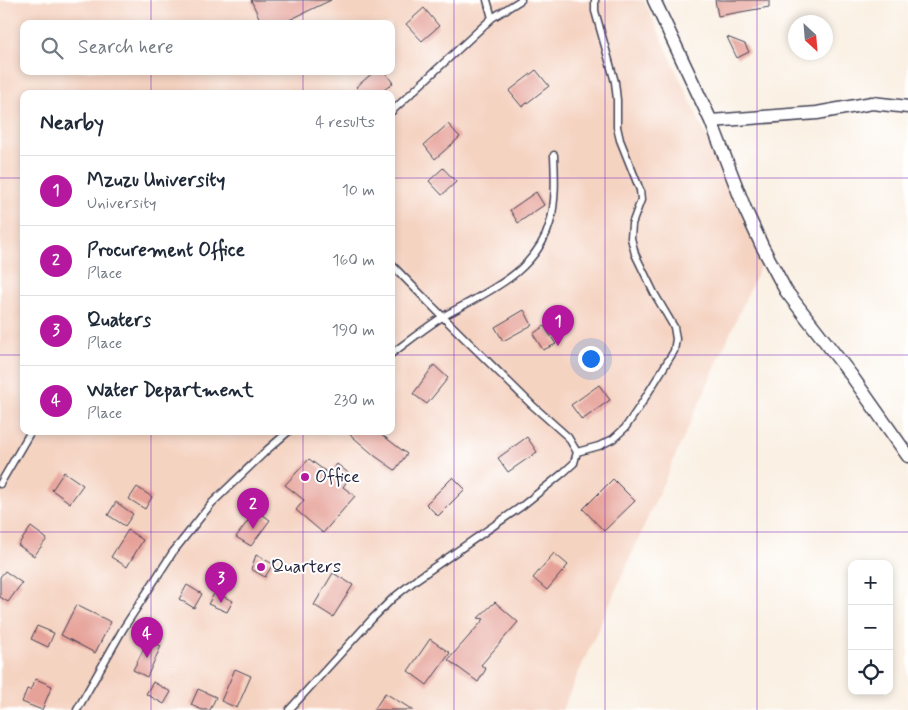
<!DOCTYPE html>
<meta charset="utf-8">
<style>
:root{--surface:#fff;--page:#f6f6f7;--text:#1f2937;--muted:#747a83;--line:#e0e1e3;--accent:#b5179e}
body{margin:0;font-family:Mynerve,sans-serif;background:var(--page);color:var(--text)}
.controls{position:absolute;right:15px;bottom:15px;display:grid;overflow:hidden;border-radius:10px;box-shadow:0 2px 8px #0003}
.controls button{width:45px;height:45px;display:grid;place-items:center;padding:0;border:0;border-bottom:1px solid var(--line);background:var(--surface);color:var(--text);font:25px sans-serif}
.compass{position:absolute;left:788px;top:15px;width:45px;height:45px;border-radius:50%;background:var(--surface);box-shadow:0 2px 8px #0003;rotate:154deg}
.you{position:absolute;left:590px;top:358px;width:18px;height:18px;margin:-12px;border:4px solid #fff;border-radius:50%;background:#1a73e8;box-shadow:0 0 0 8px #1a73e833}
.badge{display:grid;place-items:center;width:32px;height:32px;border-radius:50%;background:var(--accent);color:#fff;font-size:16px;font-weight:700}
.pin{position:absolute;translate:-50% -41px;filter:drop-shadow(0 1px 2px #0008)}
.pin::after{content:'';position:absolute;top:26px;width:18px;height:15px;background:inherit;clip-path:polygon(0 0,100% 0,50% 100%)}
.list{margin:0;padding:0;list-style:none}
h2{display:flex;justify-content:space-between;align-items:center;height:65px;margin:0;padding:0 20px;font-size:21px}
h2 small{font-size:16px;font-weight:400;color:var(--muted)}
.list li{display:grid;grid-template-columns:32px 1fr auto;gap:15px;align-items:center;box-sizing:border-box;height:70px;padding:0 20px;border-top:1px solid var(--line)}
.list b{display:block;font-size:19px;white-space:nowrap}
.list p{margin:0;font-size:16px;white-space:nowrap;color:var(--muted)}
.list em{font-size:16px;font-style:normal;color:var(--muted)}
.icon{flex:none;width:28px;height:28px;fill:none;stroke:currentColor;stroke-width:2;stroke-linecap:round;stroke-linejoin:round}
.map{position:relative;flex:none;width:908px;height:710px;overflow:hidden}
.search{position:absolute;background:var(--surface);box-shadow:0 2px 8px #0003;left:20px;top:20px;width:375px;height:55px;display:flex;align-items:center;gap:12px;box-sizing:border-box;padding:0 18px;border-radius:10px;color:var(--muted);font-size:19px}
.panel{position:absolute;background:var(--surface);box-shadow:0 2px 8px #0003;left:20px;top:90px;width:375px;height:345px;border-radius:10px}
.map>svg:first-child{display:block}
</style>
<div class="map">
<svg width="908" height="710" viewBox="0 0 908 710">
<rect width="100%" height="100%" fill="#fff"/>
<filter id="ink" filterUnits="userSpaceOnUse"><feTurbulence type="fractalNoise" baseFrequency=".02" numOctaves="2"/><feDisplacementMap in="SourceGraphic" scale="10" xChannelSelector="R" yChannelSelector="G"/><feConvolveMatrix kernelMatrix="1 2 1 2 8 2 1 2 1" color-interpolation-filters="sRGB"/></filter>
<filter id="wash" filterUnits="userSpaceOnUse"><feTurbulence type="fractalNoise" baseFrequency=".0096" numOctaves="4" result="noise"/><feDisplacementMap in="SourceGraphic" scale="20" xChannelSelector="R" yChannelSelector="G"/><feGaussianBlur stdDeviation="1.12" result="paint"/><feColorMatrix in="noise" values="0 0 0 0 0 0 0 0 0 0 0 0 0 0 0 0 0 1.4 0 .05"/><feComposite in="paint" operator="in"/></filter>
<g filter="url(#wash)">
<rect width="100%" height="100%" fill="#faf0e3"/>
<!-- built -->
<path fill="#f5d3c1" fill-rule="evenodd" d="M0,0H644L763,260L562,710H0ZM24,24H391V71H24ZM24,94H391V431H24Z"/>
<g id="blocks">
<!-- building -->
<path fill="#e6a299" d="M251,0H331L281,24H262Z
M715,0H769V7L718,16Z
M424,8L439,26L422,41L406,24Z
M727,37L745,44L749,52L737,58Z
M536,70L549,86L522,107L509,91Z
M375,71H384L393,83L379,94H362L356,87Z
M448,124L460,137L435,159L424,145Z
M443,168L456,182L442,195L429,181Z
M536,192L544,205L518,223L510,210Z
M524,310L532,325L503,341L495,327Z
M544,326L556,344L543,350L533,334Z
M434,365L448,378L427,404L413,394Z
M599,385L610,400L582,420L571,405Z
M346,431H377L407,454L395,470L375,456Z
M527,437L537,452L508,472L498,458Z
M309,459L329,474L337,464L351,475L343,487L355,496L323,533L296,510L304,500L285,485Z
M64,472L83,485L70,503L52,490Z
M453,477L465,489L438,516L426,504Z
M613,479L635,501L604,531L583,509Z
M137,487L152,497L145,509L129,499Z
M116,502L133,514L125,526L108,515Z
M256,510L270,520L251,546L236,537Z
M31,527L47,539L34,556L18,545Z
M128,530L143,540L127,567L111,557Z
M554,553L568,565L547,590L533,578Z
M256,555L273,564L265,577L251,569Z
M5,571L22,583L8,602L0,597V577Z
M333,573L353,585L333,617L314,605Z
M187,585L202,594L194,608L179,599Z
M216,591L224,597L233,601L227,612L208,604Z
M495,602L518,622L481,665L486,669L478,682L448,660L484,619L478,618Z
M76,605L111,622L95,653L61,635Z
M37,626L54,633L48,647L31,639Z
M430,639L450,653L427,685L408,671Z
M148,640L161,646L147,677L133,670Z
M235,669L251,676L237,708L221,701Z
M36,679L52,686L42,710L22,702L27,689L30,690Z
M153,682L171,692L164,704L146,694Z
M198,689L216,697L210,710H202L191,705Z
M385,693L413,710H374Z"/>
</g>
</g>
<g filter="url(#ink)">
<use href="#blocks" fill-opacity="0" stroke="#424154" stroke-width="1"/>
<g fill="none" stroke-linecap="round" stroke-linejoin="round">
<!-- lane casing -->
<g stroke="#424154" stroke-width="9">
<path id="lane" d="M487,0L492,18
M391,112L492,18L521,0
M391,354C409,341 426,327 444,316C485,293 536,273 550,223C556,201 555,178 554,155
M577,452L599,446L613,439L625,428L640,406L674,351L676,339L674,327L654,293L635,254L631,238L632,224L641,200L640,190L620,140L617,127V100L615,82L595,11V0
M0,484L31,431
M77,710L123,629L173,552L212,503L267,450L289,431
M289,710L372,619L393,598L417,579L522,506L563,473L574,463L577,452L568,437L532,405L443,317L391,264"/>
</g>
<!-- street casing -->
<g stroke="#424154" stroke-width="15">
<path id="street" d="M654,0L711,121L745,209L762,246L786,291L851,375L908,456
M711,121L817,113L872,103L908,107"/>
</g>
<!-- lane -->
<use href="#lane" stroke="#fff" stroke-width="6"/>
<!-- street -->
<use href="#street" stroke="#fff" stroke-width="12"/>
</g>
</g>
<!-- grid -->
<path fill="none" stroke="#7b2cbf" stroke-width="1" stroke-opacity="0.55" d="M151,0V24M303,0V24M454,0V710M605,0V710M757,0V710M151,71V94M303,71V94M0,178H24M391,178H908M0,355H24M391,355H908M151,431V710M303,431V710M0,532H908"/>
<!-- markers -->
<g fill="#b5179e" stroke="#fff" stroke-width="2">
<circle cx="305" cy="477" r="5"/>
<circle cx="261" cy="567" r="5"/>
</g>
<g text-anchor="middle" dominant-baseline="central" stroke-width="4" stroke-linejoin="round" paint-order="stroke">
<!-- poi labels -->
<g font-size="18" fill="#22223b" stroke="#fff" text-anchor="start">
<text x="315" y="477">Office</text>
<text x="271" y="567">Quarters</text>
</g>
</g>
</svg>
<div class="controls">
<button>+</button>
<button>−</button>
<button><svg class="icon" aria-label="locate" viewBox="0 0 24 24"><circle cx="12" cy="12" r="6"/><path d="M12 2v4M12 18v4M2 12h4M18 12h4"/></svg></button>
</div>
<svg class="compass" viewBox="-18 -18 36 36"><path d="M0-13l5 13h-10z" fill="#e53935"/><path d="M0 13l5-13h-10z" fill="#747a83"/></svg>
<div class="you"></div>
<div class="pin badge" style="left:558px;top:346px">1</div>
<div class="pin badge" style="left:253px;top:529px">2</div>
<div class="pin badge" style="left:221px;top:603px">3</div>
<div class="pin badge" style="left:147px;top:658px">4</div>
<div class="search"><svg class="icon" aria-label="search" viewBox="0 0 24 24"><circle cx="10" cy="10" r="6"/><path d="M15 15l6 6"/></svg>Search here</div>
<section class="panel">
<h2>Nearby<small>4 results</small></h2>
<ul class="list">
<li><span class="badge">1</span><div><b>Mzuzu University</b><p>University</p></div><em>10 m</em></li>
<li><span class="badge">2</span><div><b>Procurement Office</b><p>Place</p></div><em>160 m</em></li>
<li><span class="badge">3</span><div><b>Quaters</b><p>Place</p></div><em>190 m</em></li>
<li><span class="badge">4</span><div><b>Water Department</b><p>Place</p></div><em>230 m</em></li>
</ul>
</section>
</div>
